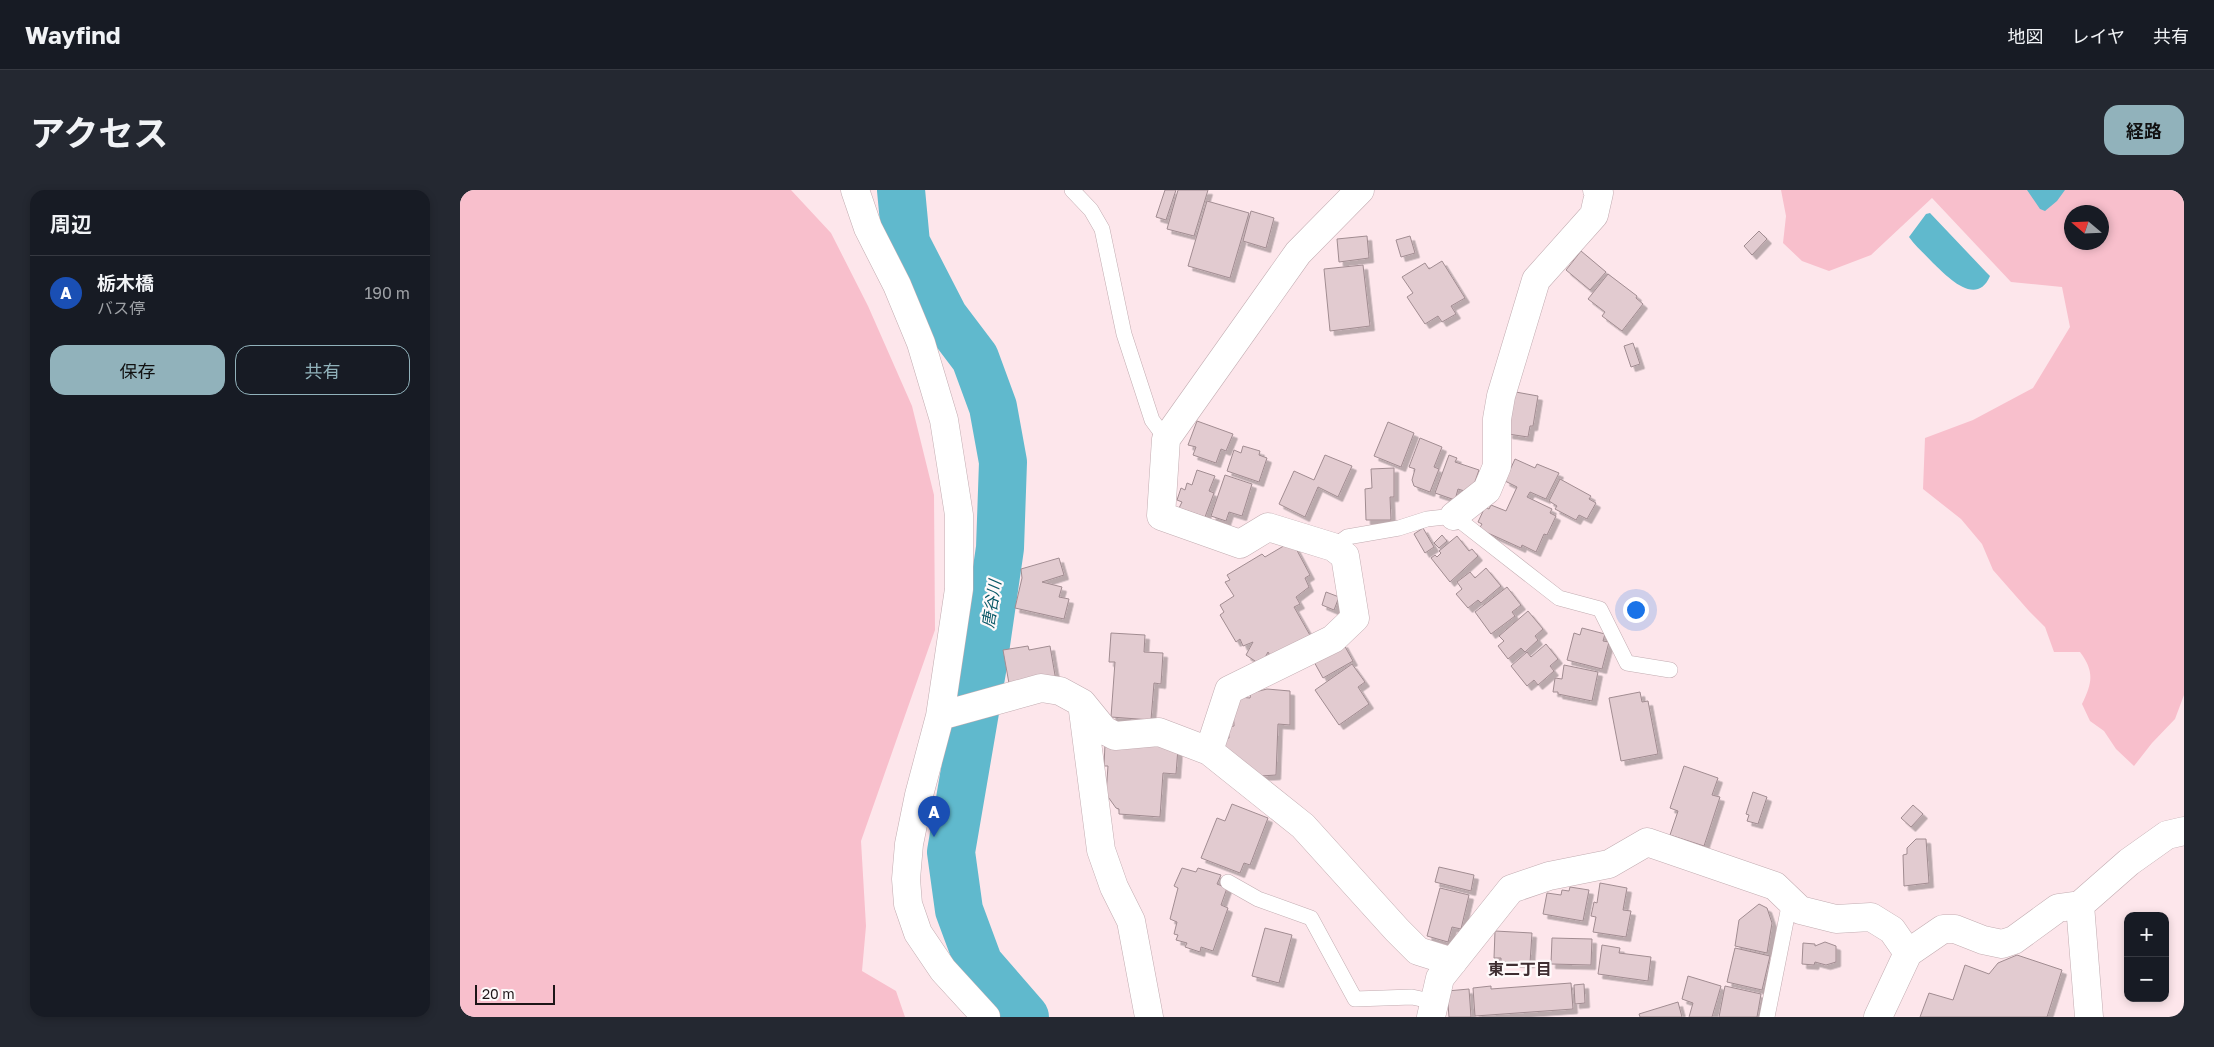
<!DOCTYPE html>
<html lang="ja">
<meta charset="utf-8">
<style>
:root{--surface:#171b24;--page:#242831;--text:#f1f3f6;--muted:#9ea1a6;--line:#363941;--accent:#91b2bb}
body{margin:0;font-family:"Golos Text","Noto Sans JP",sans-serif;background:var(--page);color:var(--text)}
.controls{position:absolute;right:15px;bottom:15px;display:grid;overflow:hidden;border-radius:10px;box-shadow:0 2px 8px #0003}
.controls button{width:45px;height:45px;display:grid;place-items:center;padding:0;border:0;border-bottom:1px solid var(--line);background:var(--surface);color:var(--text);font:25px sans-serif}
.compass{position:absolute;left:1604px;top:15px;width:45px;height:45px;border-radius:50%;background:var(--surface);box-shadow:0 2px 8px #0003;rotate:289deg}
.scale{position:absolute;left:15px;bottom:12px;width:80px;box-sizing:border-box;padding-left:5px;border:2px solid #1d1517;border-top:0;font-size:14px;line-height:18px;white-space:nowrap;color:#1d1517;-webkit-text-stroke:4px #fef9fa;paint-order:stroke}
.you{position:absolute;left:1175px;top:419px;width:18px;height:18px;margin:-12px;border:4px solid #fff;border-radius:50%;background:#1a73e8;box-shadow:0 0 0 8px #1a73e833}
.badge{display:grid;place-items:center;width:32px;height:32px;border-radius:50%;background:var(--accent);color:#fff;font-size:16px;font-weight:700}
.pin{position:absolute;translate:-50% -41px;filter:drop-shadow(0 1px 2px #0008)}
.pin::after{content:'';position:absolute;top:26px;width:18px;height:15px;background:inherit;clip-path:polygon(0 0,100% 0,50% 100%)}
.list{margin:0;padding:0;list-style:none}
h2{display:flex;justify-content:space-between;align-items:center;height:65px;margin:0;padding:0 20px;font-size:21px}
h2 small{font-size:16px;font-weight:400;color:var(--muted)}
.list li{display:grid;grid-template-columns:32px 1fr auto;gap:15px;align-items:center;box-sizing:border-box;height:75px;padding:0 20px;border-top:1px solid var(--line)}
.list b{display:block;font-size:19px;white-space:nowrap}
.list p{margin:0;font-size:16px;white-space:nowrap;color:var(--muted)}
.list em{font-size:16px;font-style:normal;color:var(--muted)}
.actions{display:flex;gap:10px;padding:15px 20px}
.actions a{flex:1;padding:11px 0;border:1px solid var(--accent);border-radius:15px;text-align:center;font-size:18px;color:var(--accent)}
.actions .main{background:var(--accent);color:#111}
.map{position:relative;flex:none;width:1724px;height:827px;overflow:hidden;border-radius:15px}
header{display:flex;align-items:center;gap:30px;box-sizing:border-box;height:70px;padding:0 25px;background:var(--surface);border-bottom:1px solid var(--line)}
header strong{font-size:24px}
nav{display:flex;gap:28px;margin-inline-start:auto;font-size:18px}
.intro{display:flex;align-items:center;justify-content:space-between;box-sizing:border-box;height:120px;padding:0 30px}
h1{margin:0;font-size:35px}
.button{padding:12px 22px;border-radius:15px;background:var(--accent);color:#111;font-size:18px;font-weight:700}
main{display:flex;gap:30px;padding:0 30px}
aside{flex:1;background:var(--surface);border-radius:15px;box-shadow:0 2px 8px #0003}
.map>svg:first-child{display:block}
</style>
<header>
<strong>Wayfind</strong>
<nav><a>地図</a><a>レイヤ</a><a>共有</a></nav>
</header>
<div class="intro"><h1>アクセス</h1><a class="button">経路</a></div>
<main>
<aside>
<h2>周辺<small></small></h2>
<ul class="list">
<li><span class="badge" style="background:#1a4fb4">A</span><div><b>栃木橋</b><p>バス停</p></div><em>190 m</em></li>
</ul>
<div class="actions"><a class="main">保存</a><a>共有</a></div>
</aside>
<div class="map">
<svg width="1724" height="827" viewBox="0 0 1724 827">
<defs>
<filter id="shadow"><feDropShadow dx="4.5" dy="4.5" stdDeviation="0" flood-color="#0004"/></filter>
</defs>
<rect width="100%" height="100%" fill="#fde6eb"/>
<!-- green -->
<path fill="#f8bfcc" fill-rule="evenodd" d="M0,0H331L371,43L408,116L452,216L474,305L475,440L401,651L406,736L402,781L436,801L445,827H0Z
M1321,0H1724V505L1715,529L1692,553L1674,576L1656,559L1644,541L1630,531L1622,514C1632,493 1635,482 1620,462H1594L1585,437L1569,421L1533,380L1522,354L1501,329L1463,299L1465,248L1513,230L1573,198L1610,137L1602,97L1551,92L1472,8L1411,65L1369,81L1342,71L1323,53L1326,26ZM1612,22H1642V52H1612Z"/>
<!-- water -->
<path fill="#60b9cd" d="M1567,0H1605L1597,11L1585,21L1580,19Z
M1470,23L1526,82L1530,86C1516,118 1487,86 1473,73C1465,64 1456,57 1449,47L1466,24Z"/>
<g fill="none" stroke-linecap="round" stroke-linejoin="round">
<!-- river -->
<path stroke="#60b9cd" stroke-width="48" d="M441,0L446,53L484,127L515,168L533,217L543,272L540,358L523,475L491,662L499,720L519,774L565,827"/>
</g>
<!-- building -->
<path fill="#e2cbd0" stroke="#a18c91" filter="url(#shadow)" d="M705,0H716L706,30L696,27Z
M718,0H748L734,46L707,39Z
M747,11L789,23L770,88L728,76Z
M791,21L814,28L806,58L783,51Z
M1299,41L1307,49L1292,65L1284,56Z
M907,46L909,68L879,72L877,49Z
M950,46L955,63L941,67L936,50Z
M1121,61L1146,82L1130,100L1106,80Z
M982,71L1005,108L991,116L996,124L982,132L978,126L965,134L947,107L953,103L942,87L965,73L969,79Z
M903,75L910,136L870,141L864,79Z
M1148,84L1177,106L1176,108L1183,114L1162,141L1142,126L1145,122L1128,109Z
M1173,153L1180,174L1171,177L1164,156Z
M1050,201L1078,206L1073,236H1070L1068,247L1048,244Z
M737,231L773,244L766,261L761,259L756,273L733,265L736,257L728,255Z
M928,232L954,243L941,277L914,266Z
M960,248L982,257L974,277L979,279L970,302L954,296L952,290L955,279L949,277Z
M783,256L800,261L799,265L807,268L799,292L767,281L774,260L781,263Z
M865,265L892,276L878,307L858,297L845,327L819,314L834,281L854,290Z
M989,265L997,268L995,272L1019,280L1011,303L998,299L995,310L975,303Z
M1055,269L1075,278L1077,274L1099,283L1086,309L1070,302L1067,307L1092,319L1090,323L1096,326L1087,345L1084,344L1076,362L1062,355L1061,358L1019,339L1022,334L1018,332L1025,317L1029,319L1031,315L1046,321L1057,297L1045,291Z
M934,278V307H930L931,330H906L905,299L912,298L911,279Z
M737,280L755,286L749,301L754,303L745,327L719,318L722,312L717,310L721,298L725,300L727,293L732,295Z
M765,285L792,294L782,326L769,322L766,331L751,326Z
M1100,289L1131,306L1129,309L1136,313L1127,329L1119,325L1116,330L1095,319L1097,316L1089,311Z
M963,338L974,357L965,363L954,344Z
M982,345L987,351L979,358L974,353Z
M997,346L1009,361L1012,359L1018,366L990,392L971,368L975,365L977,367L981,363L979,361Z
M832,351L850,385L845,388L849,397L836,407L840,414L834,417L851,447L814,472L808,462L801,475L786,465L793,452L783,456L780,449L776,452L760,425L764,422L760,415L774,406L765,392L770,390L767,385L802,364L805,367Z
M599,368L604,385L582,392L602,397L599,407L609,409L604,429L555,418L562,388L561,379Z
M1026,378L1041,396L1021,413L1018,410L1008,418L996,404L1002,399L997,392L1010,382L1015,388Z
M1047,397L1061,415L1052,422L1055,426L1031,444L1015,422Z
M866,402L879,407L874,420L862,415Z
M1068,421L1083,439L1075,446L1078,450L1065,462L1061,458L1048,469L1038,456L1044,451L1039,446Z
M1122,438L1145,444L1143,451L1149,452L1142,479L1107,470L1114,443L1120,445Z
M651,443L685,445L684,462L703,463L701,494L694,493L691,530L651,527L655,472H649Z
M883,453L893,471L863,488L853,470Z
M1086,454L1098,469L1090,476L1094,481L1078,495L1074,490L1067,496L1051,476L1067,462L1071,467Z
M568,456L569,460L590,456L596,491L550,499L543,460Z
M892,474L905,492L898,497L909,514L879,535L855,500Z
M1104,475L1138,482L1132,511L1098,504V502H1093L1095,488L1102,489Z
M807,499L830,501V535L818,534L816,585L786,587L766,571L765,549L769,548L768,537L774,536L773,518L779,507L790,508L791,503Z
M1180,502L1182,512L1188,511L1198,564L1161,571L1149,508Z
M703,553L718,558L716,584L703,583L700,627L659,624V619L656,618L646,604L648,576H644L645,554Z
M1224,576L1258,588L1252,605L1260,607L1244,656L1210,645L1218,621L1210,618Z
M1293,602L1307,607L1298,634L1287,631L1289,625L1286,624Z
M772,614L808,628L790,675L784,673L780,683L741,668L757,628L765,631Z
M1453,615L1463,624L1451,637L1441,628Z
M1456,649H1466L1469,693L1444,696L1443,665L1447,664V658Z
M979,677L1014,685L1011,701L975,692Z
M722,678L736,682L738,678L761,685L757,694L767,698L761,715L768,718L753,761L741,757L740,762L725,757L727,753L716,750L718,745L714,744L717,732L710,729L718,698L714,696Z
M1140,693L1167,698L1163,720L1171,721L1166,747L1133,742L1136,727L1131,726L1134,712L1137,713Z
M1110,697L1129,700L1123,731L1083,724L1087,703L1101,705L1102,700L1109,701Z
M980,698L1009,705L1001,739L992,737L988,752L967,746Z
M1299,714L1307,718L1312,733L1307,763L1275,756L1279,730Z
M805,738L832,745L819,793L792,786Z
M1035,741L1072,743L1070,773L1041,772V768H1034Z
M1092,748L1132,749L1131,775L1091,774Z
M1365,752L1376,756V772L1366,775L1355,772L1354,775L1342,774L1343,753L1355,754V756Z
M1142,755L1160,758L1159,763L1191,767L1188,791L1138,784Z
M1275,758L1310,766L1302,800L1267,792Z
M1557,765L1602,780L1587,827H1460L1469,803L1493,810L1505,775L1529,784L1538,773Z
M1228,786L1261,796L1252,827H1229L1233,813L1222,809Z
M1111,793L1113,819L1015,826L1013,798L1031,796V799Z
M1124,794L1125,813L1115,814L1114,795Z
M1265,796L1301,804L1297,827H1259Z
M1009,799L1011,827H989L987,801Z
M1218,812L1222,827H1180L1179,824Z"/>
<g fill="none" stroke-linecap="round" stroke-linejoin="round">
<!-- lane casing -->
<g stroke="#c2acb1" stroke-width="16">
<path id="lane" d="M612,0L631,20L642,39L664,144L692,230L706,249
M873,357L887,347L939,338L967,329L994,326L1099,408L1140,419L1167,473L1210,480
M768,692L798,709L851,728L895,809L952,807L975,812
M1307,827L1330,711"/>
</g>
<!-- street casing -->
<g stroke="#c2acb1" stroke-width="29">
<path id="street" d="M395,0L408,38L437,95L461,153L484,230L499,325V399L480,526L459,605L449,654L446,689L448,714L458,743L483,780L526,827
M994,326L1027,300L1037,276V229L1041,206L1076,90L1134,25L1139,3L1137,0
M622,513L641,660L654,697L671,731L689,827
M480,526L581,498L600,501L622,513L644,540L655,546L699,542L749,561L843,636L937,740L958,761L993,772
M749,561L769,500L873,449L895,428L885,366L873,357L808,337L780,354L701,326L706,249L838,63L900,0
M1620,715L1629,827
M971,827L980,788L1051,699L1089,686L1149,674L1187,652L1315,696L1340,720L1376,729L1411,727L1432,740L1448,763
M1418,827L1448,763L1483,739H1495L1523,750L1542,754L1554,750L1598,718L1620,715L1669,672L1707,645L1724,641"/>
</g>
<!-- lane -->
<use href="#lane" stroke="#fff" stroke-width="15"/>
<!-- street -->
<use href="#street" stroke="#fff" stroke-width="28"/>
</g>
<g text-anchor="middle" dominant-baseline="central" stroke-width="4.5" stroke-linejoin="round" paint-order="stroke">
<!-- water labels -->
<g font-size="16" font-style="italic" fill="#095867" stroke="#fef9fa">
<text transform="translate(531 414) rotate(-81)">唐谷川</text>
</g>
<!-- neighbourhood labels -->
<g font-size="16" font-weight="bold" fill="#3e2d31" stroke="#fef9fa">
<text x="1060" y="779">東二丁目</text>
</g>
</g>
</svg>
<div class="controls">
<button>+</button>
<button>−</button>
</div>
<svg class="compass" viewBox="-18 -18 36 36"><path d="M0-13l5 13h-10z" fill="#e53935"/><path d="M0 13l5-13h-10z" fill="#9ea1a6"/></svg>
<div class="scale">20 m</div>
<div class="you"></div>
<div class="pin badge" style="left:474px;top:647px;background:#1a4fb4">A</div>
</div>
</main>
